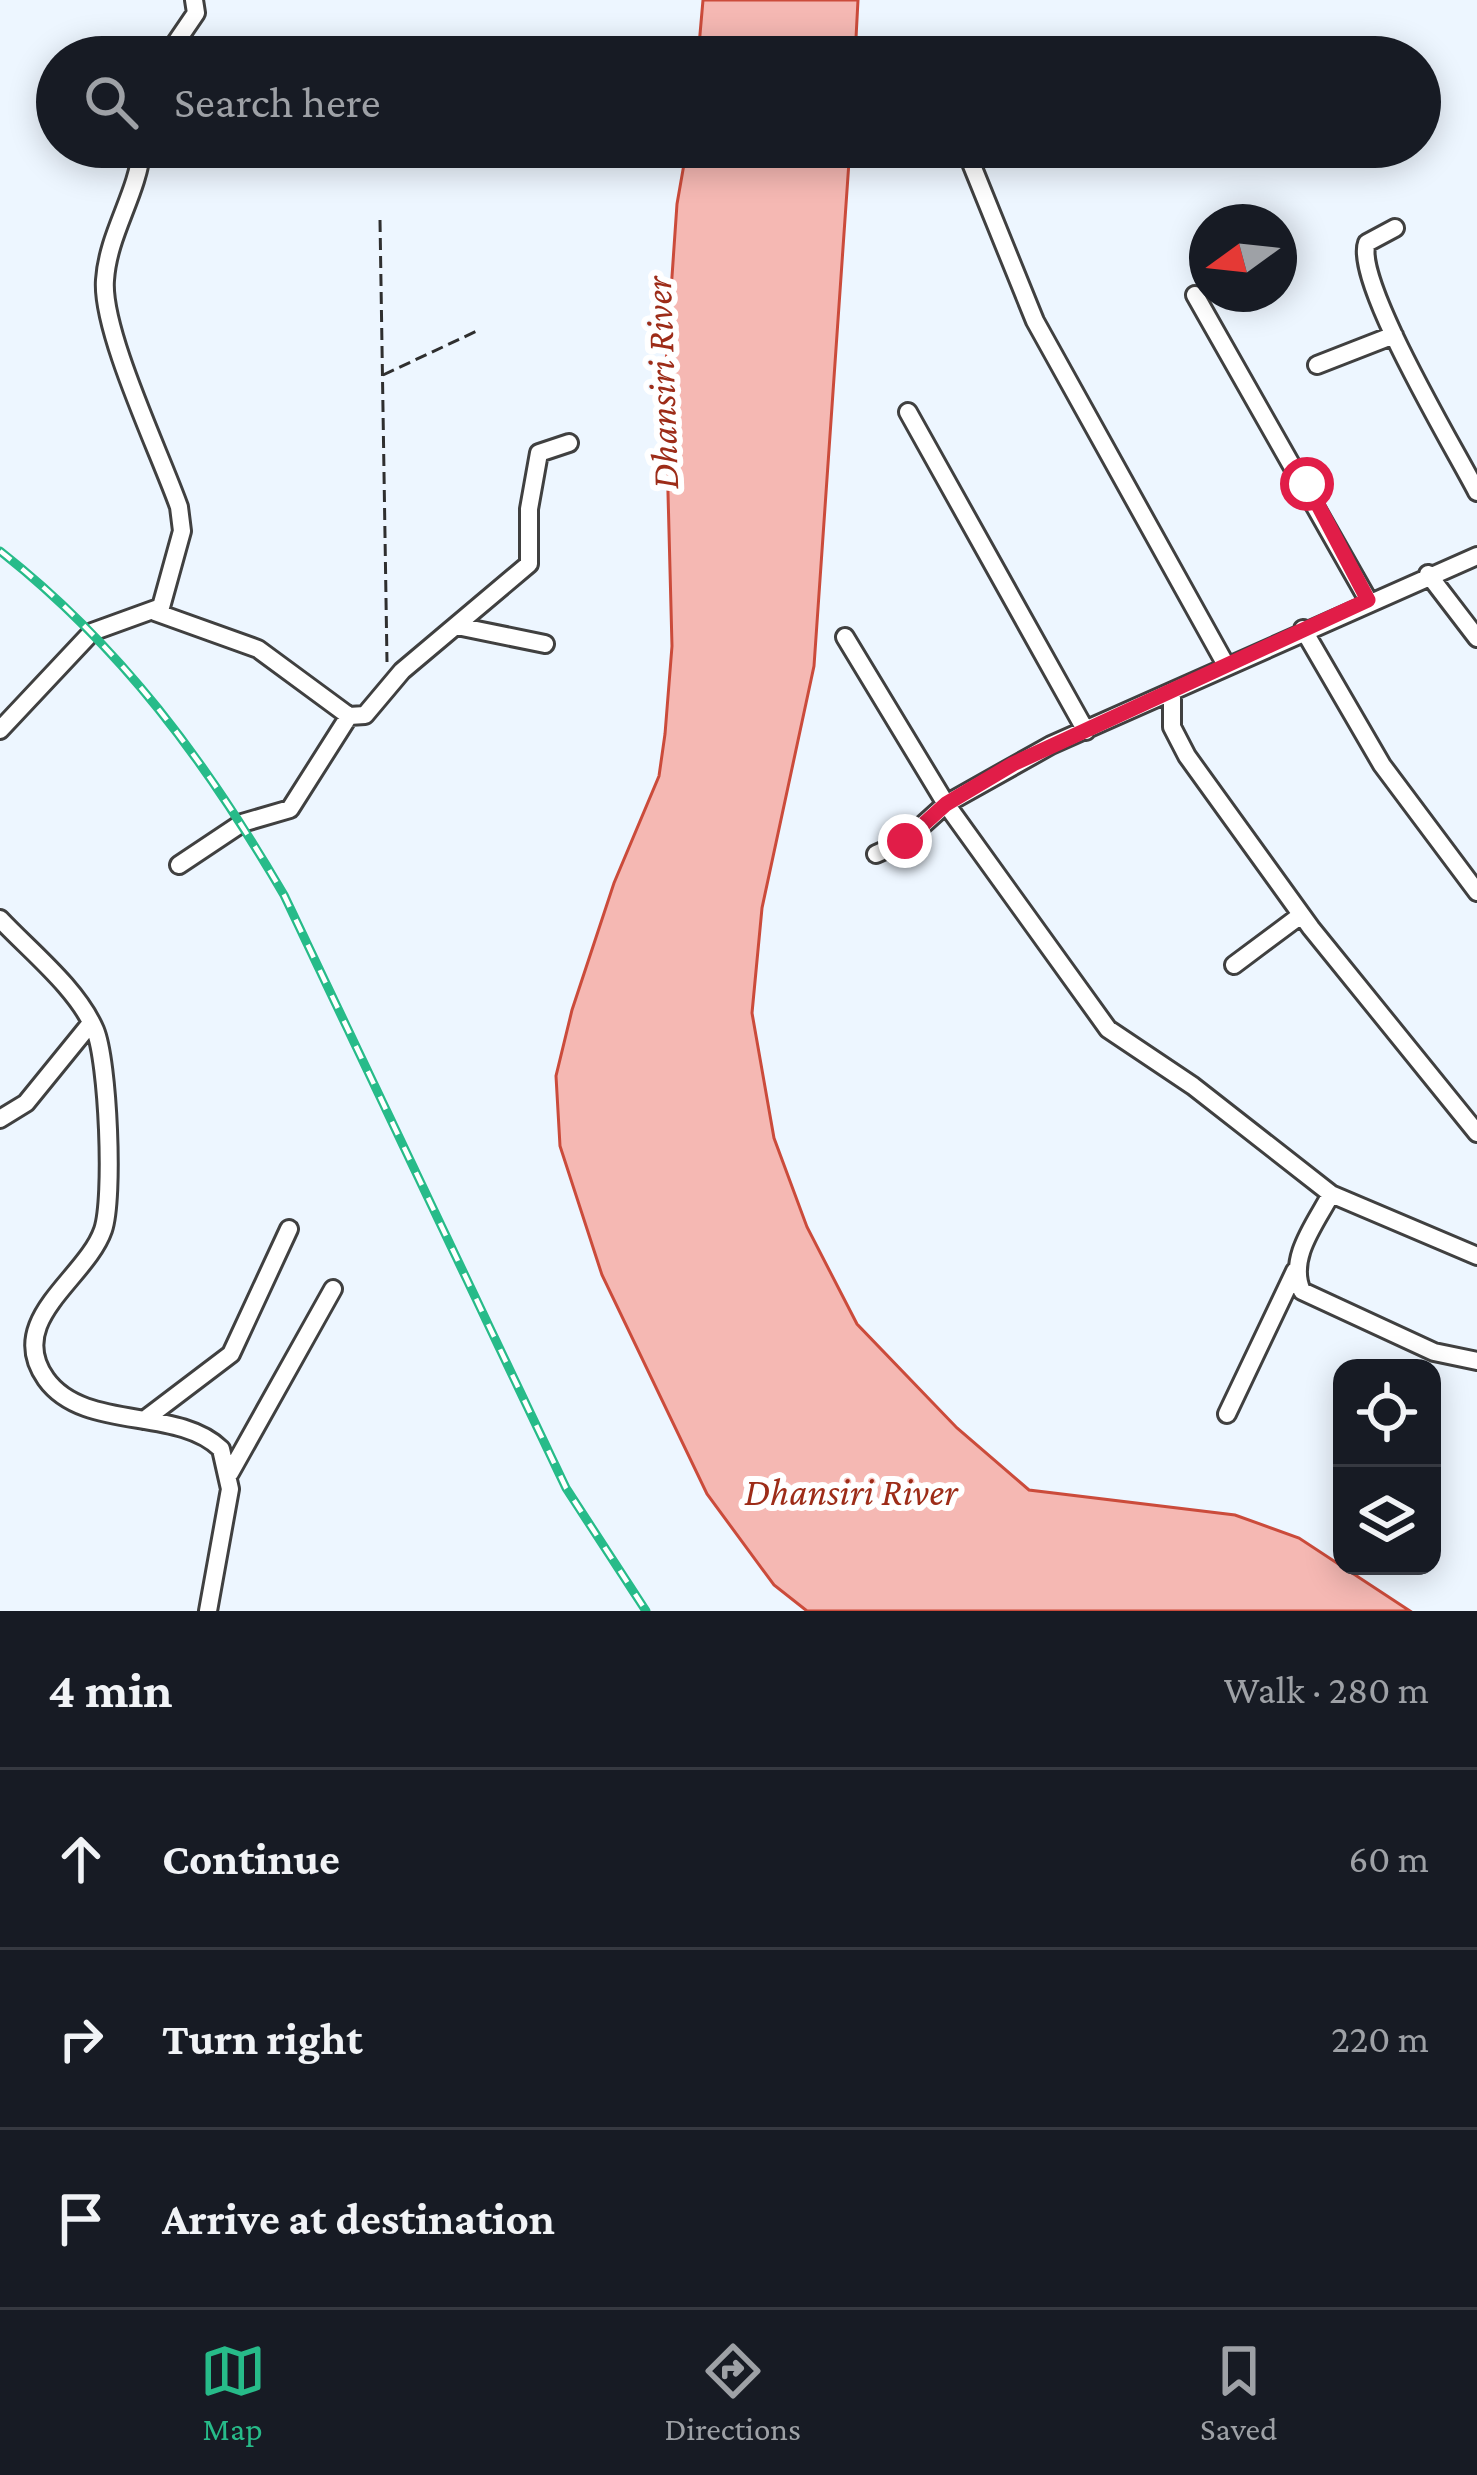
<!DOCTYPE html>
<meta charset="utf-8">
<style>
:root{--surface:#171b24;--page:#242831;--text:#f1f3f6;--muted:#9ea1a6;--line:#363941;--accent:#27bb89}
body{margin:0;font-family:"Crimson Pro",serif;background:var(--page);color:var(--text)}
.controls{position:absolute;right:36px;bottom:36px;display:grid;overflow:hidden;border-radius:24px;box-shadow:0 6px 30px #0003}
.controls button{width:108px;height:108px;display:grid;place-items:center;padding:0;border:0;border-bottom:3px solid var(--line);background:var(--surface);color:var(--text);font:60px sans-serif}
.compass{position:absolute;left:1189px;top:204px;width:108px;height:108px;border-radius:50%;background:var(--surface);box-shadow:0 6px 30px #0003;rotate:255deg}
.stop{position:absolute;width:36px;height:36px;margin:-27px;border:9px solid #e11d48;border-radius:50%;background:#fff}
.stop.end{background:#e11d48;border-color:#fff;box-shadow:0 3px 12px #0008}
.list{margin:0;padding:0;list-style:none}
h2{display:flex;justify-content:space-between;align-items:center;height:156px;margin:0;padding:0 48px;font-size:51px}
h2 small{font-size:39px;font-weight:400;color:var(--muted)}
.list li{display:grid;grid-template-columns:78px 1fr auto;gap:36px;align-items:center;box-sizing:border-box;height:180px;padding:0 48px;border-top:3px solid var(--line)}
.list b{display:block;font-size:45px;white-space:nowrap}
.list em{font-size:39px;font-style:normal;color:var(--muted)}
.icon{flex:none;width:66px;height:66px;fill:none;stroke:currentColor;stroke-width:2;stroke-linecap:round;stroke-linejoin:round}
.map{position:relative;flex:none;width:1477px;height:1611px;overflow:hidden}
.search{position:absolute;background:var(--surface);box-shadow:0 6px 30px #0003;left:36px;right:36px;top:36px;height:132px;display:flex;align-items:center;gap:30px;box-sizing:border-box;padding:0 42px;border-radius:66px;color:var(--muted);font-size:45px}
.sheet{height:696px;background:var(--surface)}
nav{display:flex;justify-content:space-around;align-items:center;box-sizing:border-box;height:168px;border-top:3px solid var(--line);background:var(--surface);font-size:33px;color:var(--muted)}
nav a{display:grid;justify-items:center;gap:6px}
nav .on{color:var(--accent)}
.map>svg:first-child{display:block}
</style>
<div class="map">
<svg width="1477" height="1611" viewBox="0 0 1477 1611">
<rect width="100%" height="100%" fill="#edf6ff"/>
<!-- water -->
<path fill="#f5b8b3" stroke="#cb4b3b" stroke-width="3" d="M703,0H858L855,57H698Z
M687,147H850L814,666L762,908L752,1013L774,1138L807,1227L857,1324L957,1428L1029,1490L1235,1515L1299,1538L1410,1611H807L774,1585L707,1494L602,1275L560,1146L556,1076L572,1010L614,883L659,776L665,734L672,646L665,378L677,204Z"/>
<g fill="none" stroke-linecap="round" stroke-linejoin="round">
<!-- minor casing -->
<g stroke="#404040" stroke-width="22">
<path id="minor" d="M166,57L196,13L194,0
M969,158L1035,321L1226,665
M1395,228L1367,243C1353,280 1455,449 1477,492
M1195,295L1368,600
M1317,365L1394,335
M908,412L1086,731
M1428,574L1477,638
M155,612L258,649L349,716L365,715L402,671L529,564V509L539,453L569,443
M457,626L545,644
M1303,629L1382,765L1477,892
M845,637L946,804L1108,1029L1193,1086L1331,1194L1477,1256
M1172,692V727L1187,756L1311,928L1477,1133
M0,730L92,632L161,607L182,531L179,507C160,453 101,331 105,280C108,233 138,194 142,147
M876,854L905,841L946,804L1051,745L1477,556
M179,865L242,823L290,809L349,716
M0,919C30,951 77,988 95,1030C108,1061 114,1198 103,1230C86,1279 4,1320 46,1379C84,1432 177,1406 221,1449L230,1489L208,1611
M1234,965L1301,915
M0,1119L26,1103L91,1023
M1331,1194C1316,1223 1287,1258 1302,1291L1434,1352L1477,1361
M1227,1414L1295,1271
M144,1420L231,1354L289,1229
M230,1473L333,1289"/>
</g>
<!-- path -->
<path stroke="#2f2f2f" stroke-width="3" stroke-dasharray="12 6" stroke-linecap="butt" d="M380,220L387,662
M383,375L479,330"/>
<!-- minor -->
<use href="#minor" stroke="#fff" stroke-width="16"/>
<!-- rail casing -->
<g stroke="#27bb89" stroke-width="9">
<path id="rail" d="M0,551C121,646 207,763 284,895L566,1488L646,1611"/>
</g>
<!-- rail -->
<use href="#rail" stroke="#fff" stroke-width="4.5" stroke-dasharray="14" stroke-linecap="butt"/>
</g>
<g fill="none" stroke-linecap="round" stroke-linejoin="round">
<!-- route -->
<path stroke="#e11d48" stroke-width="15" d="M905,841L946,804L1013,764L1368,600L1307,484"/>
</g>
<g text-anchor="middle" dominant-baseline="central" stroke-width="12" stroke-linejoin="round" paint-order="stroke">
<!-- water labels -->
<g font-size="39" font-style="italic" fill="#9d2c18" stroke="#fff">
<text transform="translate(661 383) rotate(-92)">Dhansiri River</text>
<text x="851" y="1491">Dhansiri River</text>
</g>
</g>
</svg>
<div class="controls">
<button><svg class="icon" aria-label="locate" viewBox="0 0 24 24"><circle cx="12" cy="12" r="6"/><path d="M12 2v4M12 18v4M2 12h4M18 12h4"/></svg></button>
<button><svg class="icon" aria-label="layers" viewBox="0 0 24 24"><path d="M12 4l9 5-9 5-9-5zM3 14l9 5 9-5"/></svg></button>
</div>
<svg class="compass" viewBox="-18 -18 36 36"><path d="M0-13l5 13h-10z" fill="#e53935"/><path d="M0 13l5-13h-10z" fill="#9ea1a6"/></svg>
<div class="stop" style="left:1307px;top:484px"></div>
<div class="stop end" style="left:905px;top:841px"></div>
<div class="search"><svg class="icon" aria-label="search" viewBox="0 0 24 24"><circle cx="10" cy="10" r="6"/><path d="M15 15l6 6"/></svg>Search here</div>
</div>
<section class="sheet">
<h2>4 min<small>Walk · 280 m</small></h2>
<ul class="list">
<li><svg class="icon" aria-label="ahead" viewBox="0 0 24 24"><path d="M12 20V5M6 11l6-6 6 6"/></svg><div><b>Continue</b></div><em>60 m</em></li>
<li><svg class="icon" aria-label="right" viewBox="0 0 24 24"><path d="M7 20v-9h11M14 6l5 5-5 5"/></svg><div><b>Turn right</b></div><em>220 m</em></li>
<li><svg class="icon" aria-label="arrive" viewBox="0 0 24 24"><path d="M6 21V4h12l-3 4 3 4H6"/></svg><div><b>Arrive at destination</b></div></li>
</ul>
</section>
<nav>
<a class="on"><svg class="icon" aria-label="map" viewBox="0 0 24 24"><path d="M3 6l6-2 6 2 6-2v14l-6 2-6-2-6 2zM9 4v14M15 6v14"/></svg>Map</a>
<a><svg class="icon" aria-label="directions" viewBox="0 0 24 24"><path d="M12 3l9 9-9 9-9-9zM9 14v-3h6M13 9l2 2-2 2"/></svg>Directions</a>
<a><svg class="icon" aria-label="saved" viewBox="0 0 24 24"><path d="M7 4h10v16l-5-4-5 4z"/></svg>Saved</a>
</nav>
